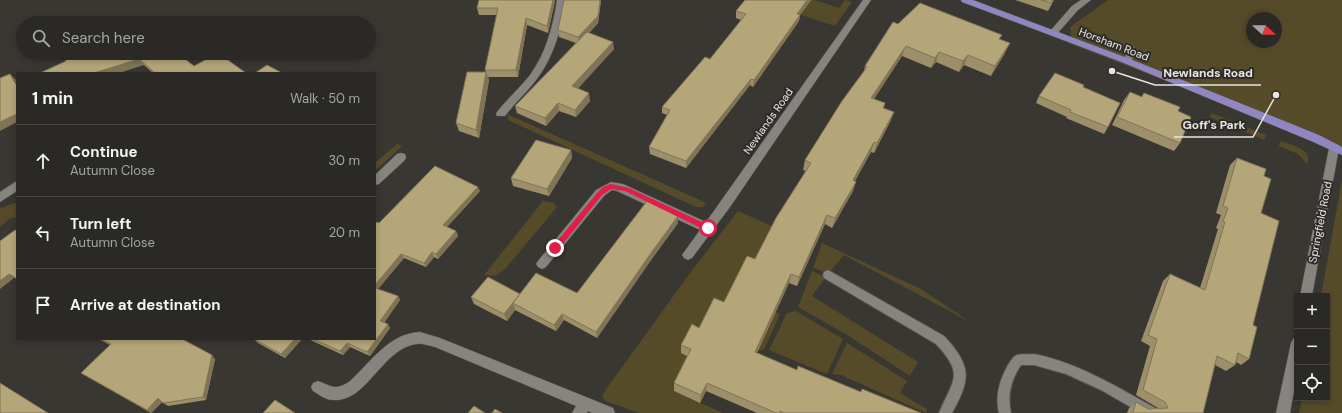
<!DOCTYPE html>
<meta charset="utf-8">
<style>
:root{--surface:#2a2925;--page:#32312d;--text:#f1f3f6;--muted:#a5a6a7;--line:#464542}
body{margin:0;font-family:"DM Sans",sans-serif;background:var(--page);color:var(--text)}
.controls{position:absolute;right:12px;bottom:12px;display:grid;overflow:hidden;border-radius:0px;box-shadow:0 2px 6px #0003}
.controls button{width:36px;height:36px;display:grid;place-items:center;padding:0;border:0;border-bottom:1px solid var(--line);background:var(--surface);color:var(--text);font:20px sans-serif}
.compass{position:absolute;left:1246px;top:12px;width:36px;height:36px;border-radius:50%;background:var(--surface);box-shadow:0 2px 6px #0003;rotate:111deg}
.stop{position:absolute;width:12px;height:12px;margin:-9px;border:3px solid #e11d48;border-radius:50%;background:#fff}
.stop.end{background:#e11d48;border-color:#fff;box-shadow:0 1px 4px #0008}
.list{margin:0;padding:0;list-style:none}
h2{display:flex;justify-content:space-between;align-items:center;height:52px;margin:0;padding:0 16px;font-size:17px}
h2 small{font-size:13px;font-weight:400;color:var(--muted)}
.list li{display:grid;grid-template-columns:26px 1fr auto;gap:12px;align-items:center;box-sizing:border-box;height:72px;padding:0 16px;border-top:1px solid var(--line)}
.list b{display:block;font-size:15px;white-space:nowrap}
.list p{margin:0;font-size:13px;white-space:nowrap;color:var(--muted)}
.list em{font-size:13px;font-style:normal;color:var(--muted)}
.icon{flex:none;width:22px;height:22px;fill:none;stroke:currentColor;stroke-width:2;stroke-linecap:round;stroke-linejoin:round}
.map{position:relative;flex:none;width:1342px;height:413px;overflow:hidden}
.search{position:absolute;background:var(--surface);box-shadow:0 2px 6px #0003;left:16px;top:16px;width:360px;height:44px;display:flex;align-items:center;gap:10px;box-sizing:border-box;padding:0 14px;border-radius:22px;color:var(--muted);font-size:15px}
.panel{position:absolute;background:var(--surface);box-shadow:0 2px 6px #0003;left:16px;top:72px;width:360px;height:268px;border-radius:0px}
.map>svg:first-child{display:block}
</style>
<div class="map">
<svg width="1342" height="413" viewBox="0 0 1342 413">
<rect width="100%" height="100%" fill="#383731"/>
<!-- green -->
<path fill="#564b29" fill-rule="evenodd" d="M756,0H815L839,8L845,0L852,2L835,26Z
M1108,0H1342V151L1283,126L1068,43L1071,35L1070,27ZM1252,18H1276V42H1252Z
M1212,113L1266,135L1264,140L1210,117Z
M507,114L700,200L706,203L703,207H696L508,120Z
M1280,141C1291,145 1314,149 1307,164L1298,154L1279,146Z
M397,144L402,146L375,171V163Z
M1342,180V413H1299L1302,398H1327V296H1321Z
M543,201L554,203L557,207L506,268L496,276L484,275Z
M17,203V217L10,218L0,227V209L11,204Z
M738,211L815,245H765L690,357L674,391L723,413H639L606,401L602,397L604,392L690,273Z
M822,243L921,289L972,323L844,255L829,273L813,268Z
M812,271L826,277L812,296L918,362L910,376L849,336L798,307Z
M796,311L843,339L827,374L769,350L787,313Z
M775,312L780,314L765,348L759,351L741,342L767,329Z
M847,343L907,381L900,393L927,409L926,413L841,375L832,374Z"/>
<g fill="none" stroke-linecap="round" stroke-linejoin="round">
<!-- service casing -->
<g stroke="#54524e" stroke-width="2">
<path id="service" d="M1133,47L1137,50L1130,63L1127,64L1124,63L1123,61L1130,48Z
M828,270L944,336C972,366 971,379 952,413H939C953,379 965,375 936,344L824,278L823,275L824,272Z
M1034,354C1079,363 1117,387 1157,409L1159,413H1141L1101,390L1066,374L1034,365H1021C1011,380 1007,395 1011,413H999C995,396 999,381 1008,365C1010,362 1012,358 1015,356C1020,353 1028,355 1034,354Z"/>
</g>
<!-- minor casing -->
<g stroke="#54524e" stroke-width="1">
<path id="minor" d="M557,0H565C562,28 554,56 537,79C527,92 515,103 505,116H497L496,114L497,112C508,98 520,88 530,75C546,53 553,26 557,0Z
M863,0H871L730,207L692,258L688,260L684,258L682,255L700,230L617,191L612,190L604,196L546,267L542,269L538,267L536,264L538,261L596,190L611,182L623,184L706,222Z
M1081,0H1091L1078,10L1056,35H1050L1049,33L1050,31L1072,6Z
M1334,144L1338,145L1339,148L1312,296H1300L1329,148L1330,145Z
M401,153L405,154L406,157L405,160L379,184L375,185V175L397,154Z
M17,181V191L0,202V192Z
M420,332L440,338L591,399L613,408L615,413H592L588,411L587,413H572L576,406L435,347C429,346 423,343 417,344C382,348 367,403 333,400C326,400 319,395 313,391L311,387L313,383L318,381C332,386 334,391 349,382C370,363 389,333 420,332Z
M1297,337V375L1290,413H1276L1291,343L1293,339Z"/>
</g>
<!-- primary casing -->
<g stroke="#54524e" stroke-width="1">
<path id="primary" d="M961,0H973L1130,59L1319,135L1342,147V155L1311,141L1124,63L962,2Z"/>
</g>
<!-- service -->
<use href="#service" fill="#86847f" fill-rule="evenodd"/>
<!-- minor -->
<use href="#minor" fill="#86847f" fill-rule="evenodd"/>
<!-- primary -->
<use href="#primary" fill="#9187c0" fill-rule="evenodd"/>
</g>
<!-- wall -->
<path fill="#9c8f69" d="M564,0H601L598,23L589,33L614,49L578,88L590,101L576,117L559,111L546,126L517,113L515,106L576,43L559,37L558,30Z
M745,0H811L800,15L799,21L753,87L750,85L686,168L650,154L649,147L667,115L662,113V107L710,59L741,20L736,18V11Z
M1015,0H1054L1048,11Z
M555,1L548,33L527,25L518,77H488L489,80L479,138L459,131L456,123L486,72L485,70L497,15H479L477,8Z
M898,24L1000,39L1005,53L991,76L964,65L959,72L936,62L931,68L902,56L874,99L885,103L884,108L894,112L890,122L874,153L871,152L855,181L853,191L832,228L825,224L797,286L789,283L757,353L797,370L860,392L862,389L921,413H757L706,391L700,403L674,391V383L687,356L681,353V345L699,328L724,302L755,259L806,171L803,170L805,160L864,71L865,66Z
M177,53L194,66L246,73H153L144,65L40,73Z
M1083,87L1108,127L1104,134L1066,118L1067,117L1036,103L1039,96Z
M1130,92L1141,97L1144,93L1178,111L1180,143L1174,151L1112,125L1124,100Z
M571,150L572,158L549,196L513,186L511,178Z
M1237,158L1264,176L1253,325L1249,359L1241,365L1236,362L1235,365L1226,371L1215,365L1203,413H1127L1129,408L1136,402L1148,409L1158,408L1136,395L1150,346L1141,341L1163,281L1170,274L1200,288L1218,229L1216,228L1221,215L1216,213L1230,165Z
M480,191L447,227L456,231L458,236L438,259L434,257L426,267L404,258L378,289L398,296L400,300L384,323L390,328L370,356L350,347L343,355L308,339H375L379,223Z
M678,223L651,260L597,338L564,320L556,331L515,310L507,321L474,304L471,297L520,294L577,293Z
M99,339H182L215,359L206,400L168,406L162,402L151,413L86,376L81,373L110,345Z
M254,339H302L285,358L258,343Z"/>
<!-- shaded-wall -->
<path fill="#7f7455" d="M553,0H555V1L548,33L547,26Z
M600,0H601L598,23L579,44L578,37Z
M807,0H811L800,15L799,21L753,87L754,80L797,14Z
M526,18L527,25L518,77L516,70Z
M613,42L614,49L573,94L572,86Z
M1010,43L1005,53L991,76L995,66Z
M906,46L902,56L868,108L871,98Z
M939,52L936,62L931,68L935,58Z
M968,55L964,65L959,72L963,61Z
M139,59L144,65L119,73H94Z
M486,72L489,80L479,138L476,130Z
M10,74L16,80L17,82V84Z
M751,79L750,85L686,168V161Z
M589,93L590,101L576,117L575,110Z
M558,103L559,111L546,126L545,118Z
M894,112L890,122L874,153L877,143Z
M17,114V122L0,131V122Z
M874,142L871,152L850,190L853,180Z
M571,150L572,158L549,196L547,189Z
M856,182L853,191L832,228L835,218Z
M478,187L480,191L445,229L443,225Z
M827,215L825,224L797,286L799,277Z
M678,216V223L651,260L597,338L596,332L651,253Z
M456,231L458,236L438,259L436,254Z
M432,252L434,257L426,267L424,263Z
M401,254L404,258L375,292V285Z
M9,274L14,278L0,289V281Z
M791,274L789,283L753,360L755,352Z
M520,294L513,303L515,310L507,321L504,314Z
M398,296L400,300L382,325L380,321Z
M562,314L564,320L556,331L554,325Z
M388,324L390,328L370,356L367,352Z
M295,339H302L285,358L281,354Z
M347,343L350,347L343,355L340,351Z
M212,355L215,359L206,400L203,397Z
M707,383L706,391L700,403L701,395Z
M158,398L163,401L151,413L147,410Z"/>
<!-- building -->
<path fill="#b5a67a" stroke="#7f7455" d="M479,0H553L547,26L526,18L516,70H485L498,8H477Z
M564,0H600L598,16L578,37L558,30Z
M745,0H807L797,14L800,15L754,80L751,79L686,161L649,147L670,110L662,107L705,57L710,59L746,14L736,11Z
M1041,0H1053L1051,3Z
M920,3L1002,35L999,39L1010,43L995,66L968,55L963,61L939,52L935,58L906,46L871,98L885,103L883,108L894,112L877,143L874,142L853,180L856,182L835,218L827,215L799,277L791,274L755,352L797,370L798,366L861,392L862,389L921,413H784L780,411V413H776L707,383L701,395L674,383L691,349L681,345L692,324L699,328L714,298L724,302L747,256L755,259L776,218L811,163L805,160L842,101L867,67L865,66L893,22L898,24Z
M587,32L613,42L572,86L589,93L575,110L558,103L545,118L515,106Z
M63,53H177L194,66L218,53L246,73H155L139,59L94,73H40L66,61Z
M267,65L282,73H255Z
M467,72H486L476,130L456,123Z
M1055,73L1084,85L1083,87L1120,103L1108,127L1070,112L1071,110L1039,96Z
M10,74L16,84L17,83V114L0,122V78Z
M1130,92L1142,97L1144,93L1180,107L1178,111L1191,117L1180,143L1117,117Z
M536,140L571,150L547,189L511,178Z
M1237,158L1266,169L1264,176L1271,179L1261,213L1279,221L1253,325L1257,327L1249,359L1238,353L1235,365L1217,356L1203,413H1133L1136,402L1148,409L1168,408L1165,402L1143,390L1157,339L1148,335L1170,274L1205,290L1225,222L1223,221L1228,208L1223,206Z
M435,166L478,187L443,225L456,231L436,254L432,252L424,263L401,254L375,285V224L377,222L379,223Z
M647,201L678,216L651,253L596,332L562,314L554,325L513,303L536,273L577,293Z
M15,230L17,231V279L9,274L0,281V241Z
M488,277L520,294L504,314L471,297Z
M375,288L398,296L380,321L388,324L367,352L347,343L340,351L313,339H375Z
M101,339H182L212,355L203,397L163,403L158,398L147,410L81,373L111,344Z
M254,339H295L281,354Z
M0,383L48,413H0Z
M275,400L295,413H263Z
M474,406L485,413H468Z
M495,409L502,413H492Z"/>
<!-- route -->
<path fill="#e11d48" d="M611,184L629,188L710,226L711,228L710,230H705L625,191L611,189L602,195L558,250H553V246L598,192L603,187Z"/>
<g text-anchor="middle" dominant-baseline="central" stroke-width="4" stroke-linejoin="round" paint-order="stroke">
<!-- street labels -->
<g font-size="11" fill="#e7e6e3" stroke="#2e2c28">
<text transform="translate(1114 44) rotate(21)">Horsham Road</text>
<text transform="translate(768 121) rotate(-55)">Newlands Road</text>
<text transform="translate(1320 222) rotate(-79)">Springfield Road</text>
</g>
</g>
<!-- callouts -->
<path fill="none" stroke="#e7e6e3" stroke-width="1.5" d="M1112 71L1155 85H1261M1276 95L1253 137H1174"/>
<g fill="#e7e6e3" stroke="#2e2c28" stroke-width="1.5">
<circle cx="1112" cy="71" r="4"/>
<circle cx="1276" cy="95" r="4"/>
</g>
<g font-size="12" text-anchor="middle" font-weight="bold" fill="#e7e6e3" stroke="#2e2c28" stroke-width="4" stroke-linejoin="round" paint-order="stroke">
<text x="1208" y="77">Newlands Road</text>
<text x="1214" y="129">Goff's Park</text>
</g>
</svg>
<div class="controls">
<button>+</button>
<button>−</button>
<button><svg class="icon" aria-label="locate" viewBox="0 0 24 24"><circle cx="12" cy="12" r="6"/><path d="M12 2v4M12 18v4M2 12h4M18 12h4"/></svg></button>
</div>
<svg class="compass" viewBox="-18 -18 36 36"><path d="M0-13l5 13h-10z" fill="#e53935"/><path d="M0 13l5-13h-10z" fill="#a5a6a7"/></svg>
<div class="stop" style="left:708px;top:228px"></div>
<div class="stop end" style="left:555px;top:248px"></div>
<div class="search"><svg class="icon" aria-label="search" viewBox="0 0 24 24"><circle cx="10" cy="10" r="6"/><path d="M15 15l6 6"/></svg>Search here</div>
<section class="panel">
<h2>1 min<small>Walk · 50 m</small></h2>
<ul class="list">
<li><svg class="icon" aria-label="ahead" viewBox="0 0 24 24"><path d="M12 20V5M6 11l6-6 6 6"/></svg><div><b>Continue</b><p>Autumn Close</p></div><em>30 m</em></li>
<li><svg class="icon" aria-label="left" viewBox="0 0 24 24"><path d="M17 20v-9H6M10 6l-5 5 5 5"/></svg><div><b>Turn left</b><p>Autumn Close</p></div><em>20 m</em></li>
<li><svg class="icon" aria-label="arrive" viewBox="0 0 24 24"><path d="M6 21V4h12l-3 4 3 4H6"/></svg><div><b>Arrive at destination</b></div></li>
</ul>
</section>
</div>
